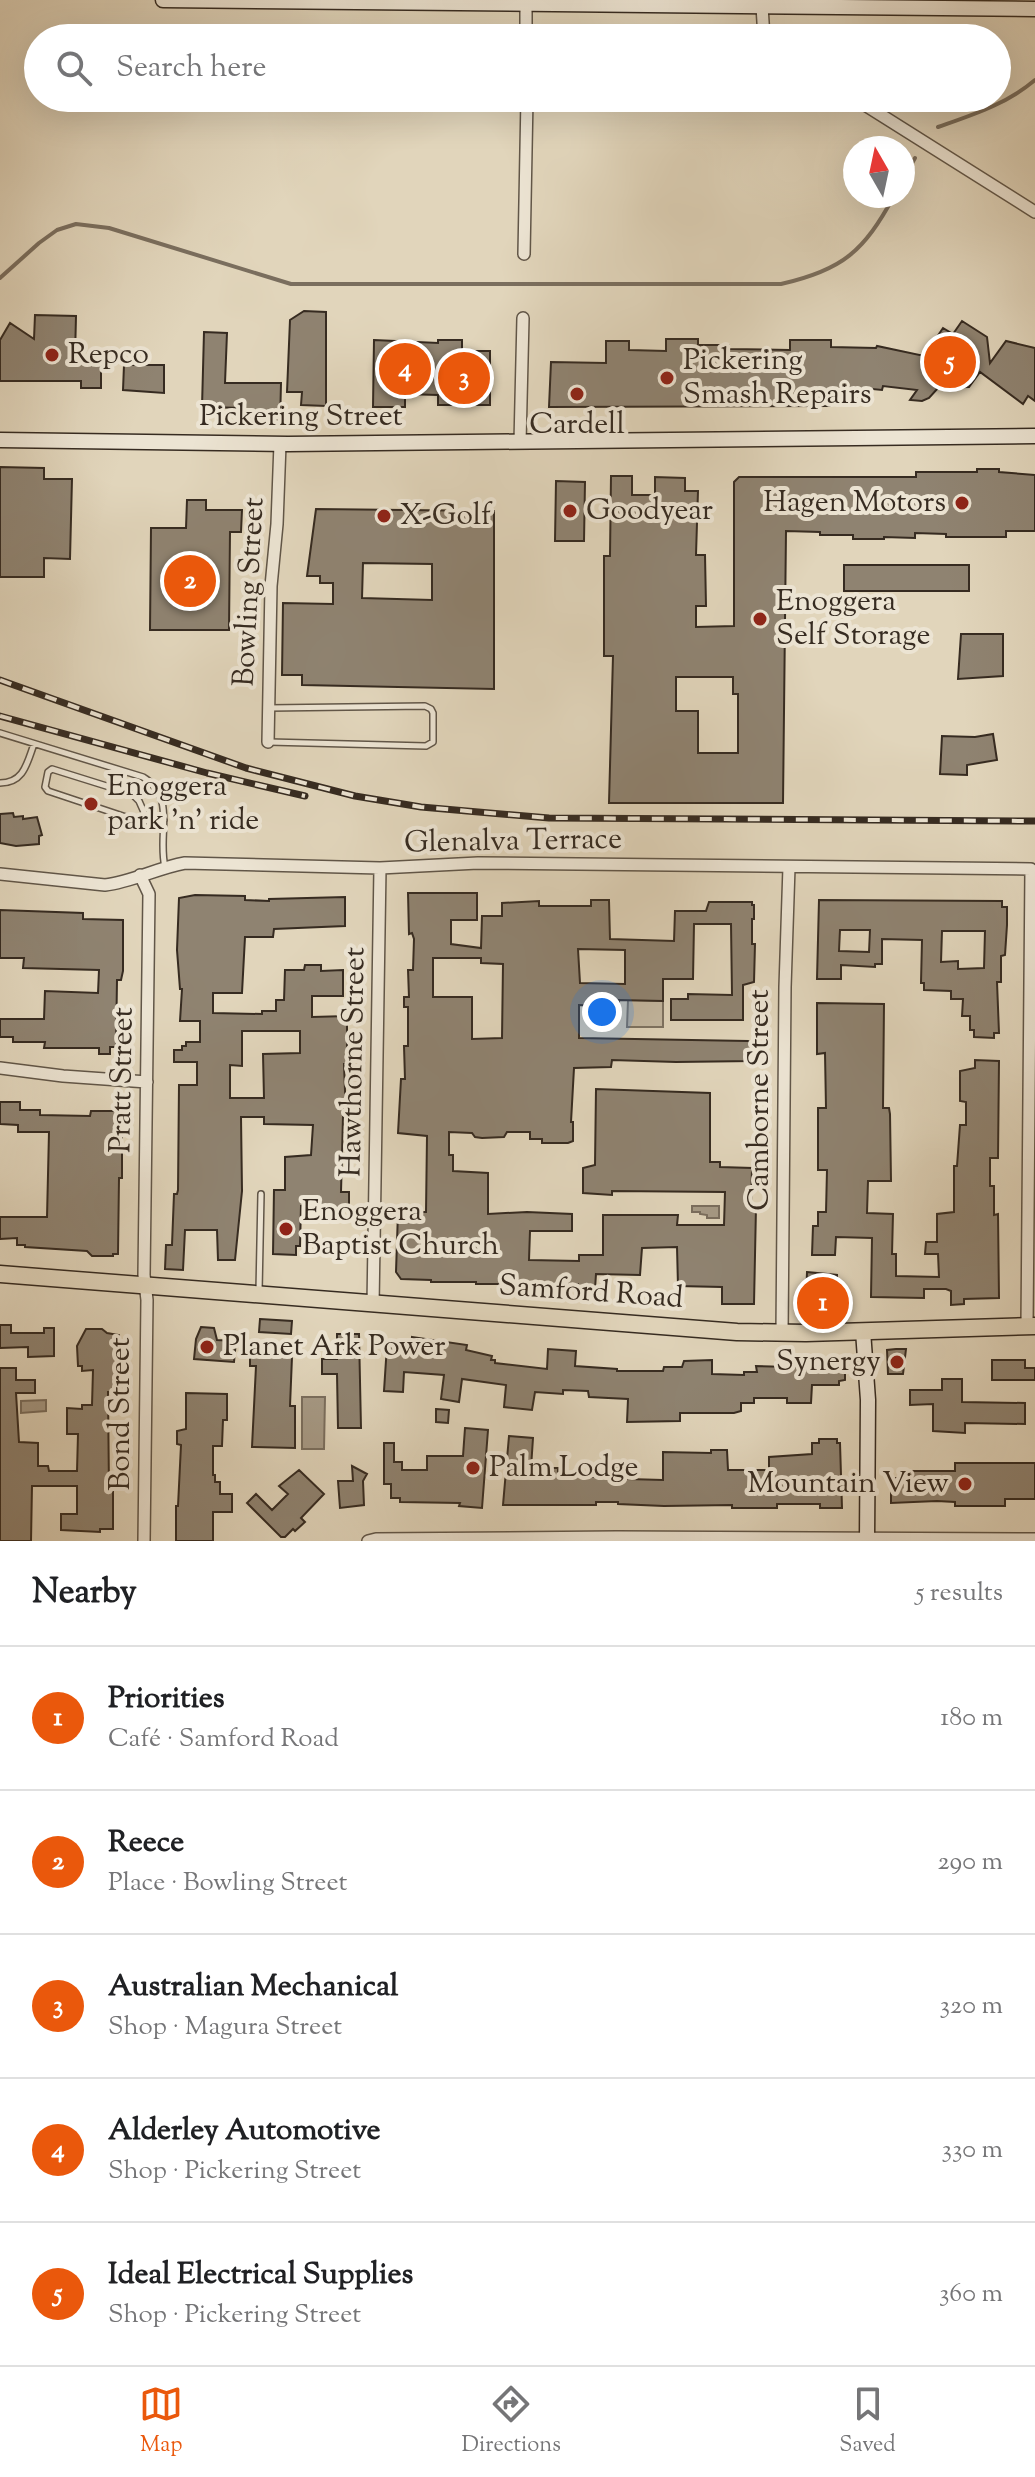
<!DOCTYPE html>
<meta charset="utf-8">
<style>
:root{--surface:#fff;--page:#f2f2f2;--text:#202124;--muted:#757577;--line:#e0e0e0;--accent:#ea580c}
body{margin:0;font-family:"Sorts Mill Goudy",serif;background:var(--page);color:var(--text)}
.compass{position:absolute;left:843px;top:136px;width:72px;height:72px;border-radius:50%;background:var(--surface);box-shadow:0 8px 32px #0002;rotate:351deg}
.you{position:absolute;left:602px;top:1012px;width:28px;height:28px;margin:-20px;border:6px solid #fff;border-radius:50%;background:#1a73e8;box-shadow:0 0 0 12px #1a73e833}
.badge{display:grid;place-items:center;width:52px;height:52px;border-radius:50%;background:var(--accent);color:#fff;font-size:26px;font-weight:700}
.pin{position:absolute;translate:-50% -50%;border:4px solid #fff;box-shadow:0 2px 8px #0006}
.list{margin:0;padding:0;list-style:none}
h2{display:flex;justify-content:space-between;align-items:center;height:104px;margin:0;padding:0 32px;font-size:34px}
h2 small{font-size:26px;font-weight:400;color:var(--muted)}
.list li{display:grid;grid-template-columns:52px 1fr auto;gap:24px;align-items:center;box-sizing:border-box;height:144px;padding:0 32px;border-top:2px solid var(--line)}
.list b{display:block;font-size:30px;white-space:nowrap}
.list p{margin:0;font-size:26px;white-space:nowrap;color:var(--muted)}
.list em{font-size:26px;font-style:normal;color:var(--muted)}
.icon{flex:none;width:44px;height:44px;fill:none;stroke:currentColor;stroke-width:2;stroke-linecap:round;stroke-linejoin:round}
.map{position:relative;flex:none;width:1035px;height:1541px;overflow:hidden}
.search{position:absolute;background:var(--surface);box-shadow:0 8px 32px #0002;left:24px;right:24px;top:24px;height:88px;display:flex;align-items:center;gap:20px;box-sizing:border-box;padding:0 28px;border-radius:44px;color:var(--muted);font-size:30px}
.sheet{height:824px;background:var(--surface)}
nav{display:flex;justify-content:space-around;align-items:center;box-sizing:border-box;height:112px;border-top:2px solid var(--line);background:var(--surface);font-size:22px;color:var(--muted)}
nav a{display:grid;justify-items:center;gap:4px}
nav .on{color:var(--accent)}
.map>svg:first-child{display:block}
</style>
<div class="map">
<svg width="1035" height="1541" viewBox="0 0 1035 1541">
<rect width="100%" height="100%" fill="#e1d5bb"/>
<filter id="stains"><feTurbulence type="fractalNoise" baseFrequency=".0025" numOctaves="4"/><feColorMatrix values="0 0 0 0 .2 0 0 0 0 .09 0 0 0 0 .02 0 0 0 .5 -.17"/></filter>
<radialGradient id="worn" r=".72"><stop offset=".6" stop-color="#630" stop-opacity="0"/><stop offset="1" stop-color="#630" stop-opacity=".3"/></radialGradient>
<!-- green -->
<path fill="#c4b8a1" stroke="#7d7261" stroke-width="2" d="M628,1000L663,1001V1027H627Z"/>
<!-- water -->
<path fill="#a79b87" stroke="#7a6e5e" stroke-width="2" d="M692,1206H719V1218H707V1215L700,1214V1212H692Z
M302,1397H325L324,1449H302Z
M46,1400V1411L21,1413V1401Z"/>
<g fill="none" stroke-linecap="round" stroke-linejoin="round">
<!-- stream -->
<path stroke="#7a6e5e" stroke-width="4" d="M938,127C972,115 1007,104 1035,80
M903,179L915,158
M0,278L39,243L57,230L76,224L109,228L291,284H781C843,270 864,251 894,196"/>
</g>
<!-- building -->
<path fill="#8f8371" stroke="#362b21" stroke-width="2" fill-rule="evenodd" d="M304,311L326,312V406L301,405L302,392H287L290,320Z
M35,315L76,316L75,357L101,358V388H81V381H0V340L10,323L34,339Z
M962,321L987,337L990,363L1006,341L1035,348V401L1028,396L1023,404L980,372L969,387L938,388L929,398L922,401L910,400L917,390L883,386L882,390L862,388L861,397L831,396L830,406L549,407L551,362L606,363V341H629V350L666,351V339H698V345H729V349L790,350V340H831V347L876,348L877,346L924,356L943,328L953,334Z
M204,332L227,333L225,383H281L280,423H244V408L202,407Z
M374,340L438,343V340H462V351H490V405H438V395L405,394V407H373Z
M124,365H164V393L123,390Z
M0,467L44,468V479H72L70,559L44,558V577H0Z
M977,469H999V472L1035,475V531H1006V537H946V534L915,533V538L884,537V539H853V535H820V532L786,531L783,803H609L613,656H604V556H610L611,476H632V495H655V477L685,478V491H698L696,555H705L706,606H696V627L734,626V482L739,477H916V472H977ZM676,677H733V694H738V753H698V711H676Z
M556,481L585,482L584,541H555Z
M187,500H206V510H242L241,532H230L229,630H150L151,528H186Z
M316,509L494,511V689L302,685V675H282L283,603L333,604V583H320V576H307ZM363,563L432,564V600L362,598Z
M844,565H969V591H844Z
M961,634H1003V676L958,679Z
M993,734L997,760L967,765V775L940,774L942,736L975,737Z
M13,813L14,817L23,816V819L37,817L42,835L39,836V844L16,846L0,843V814Z
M408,893H477V920H451V944L481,948L482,916H502V903L539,901V906H591V900H609L610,939L674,941L675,911H706L709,902H752V905H754V919H752V944H755L754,982L743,985V1020H671V999H688V994L732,995L731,924H694L693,979H663V1001L619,1000V1006L579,1005V1038L748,1041L754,1044L753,1061L676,1062L612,1060L611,1067L574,1068L571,1122H573V1141L568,1143H542V1139H530V1132H507L504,1137L482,1138L475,1137L472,1133L449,1132V1155H453V1171L488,1173V1214L527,1212L572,1214V1231H530L529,1260L579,1261V1255H603V1215H678L677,1225H724L725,1192L612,1191V1195L583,1193V1168L595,1165L596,1089L710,1093V1162H720V1167L752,1168L751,1207H756L754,1304H722V1287L678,1286L677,1247L642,1248L640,1275L596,1274L595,1289L578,1288V1284H476V1282H431V1280L401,1279L396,1272L398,1212H426L427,1136L398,1133L401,1079H405L404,1046H408V1007H404V997H409L408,970H413L414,939L412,933L409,934ZM578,949L625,950V984L580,983ZM433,958H481V963L503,964L502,1038L472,1039V997H433Z
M195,895L245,896V900L269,901V899L345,897V926L274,929L273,937H245L242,993H213V1013L262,1014V1011H276V1000H284L285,970H304L305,965H321V971L343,970V996H312V1017L347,1016V1064H344L346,1117H343L341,1192H349V1208L301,1206L300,1246H296V1255L273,1254L274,1190H285V1157L311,1155L313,1125L264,1124V1117H241L242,1191L235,1260H218L217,1230H185L183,1270L165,1269L166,1245H172L174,1194H177L178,1190L179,1085H197V1062H174V1050H182V1046H186V1042H200V1021H180L182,989H180L177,950L179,898ZM242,1031H300V1053L263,1054L264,1098H230V1065L242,1066Z
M819,900L1002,901V907H1007V925L1005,955L1001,956V982H997L999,1033H994V1038L974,1037V1030H970V1016H962L963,999H951V991L924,990V983H921L922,940L882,939V964H875V967L841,965V979H817ZM840,930H870L869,952L839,951ZM942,931H985L984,968L958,969V961L941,962Z
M0,910L83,913V919L123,920V971L121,980H117L116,1047H110V1054H99V1048H44L45,1042H13V1037H0V1019H44L45,991L98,993L99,970L23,968L24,958H0Z
M817,1003L884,1004L883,1108H889L890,1114L891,1181H868L867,1213L893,1214L892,1254H896V1276L939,1277L938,1254H925L926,1242H937V1214L954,1212V1166H957L960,1125H966V1102L960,1101V1071L975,1068V1060L999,1061L998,1158H990V1186H994V1215L998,1214L999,1298L964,1299V1304L951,1305V1291L946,1289H924V1298L871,1297L872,1238L836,1237L835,1255H812L813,1226H818V1212H826L827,1170H818V1108H826L825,1053L817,1054Z
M0,1102H20V1110H40V1115L90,1116L91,1111H122V1178H119L118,1254H113V1256H92L87,1251L25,1247V1245H17V1238L0,1239V1217H47L49,1132H18V1125L0,1124Z
M807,1272L837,1275V1288H843V1305L814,1307V1300L806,1301Z
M260,1319L292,1321L291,1334L259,1332Z
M0,1325H11V1333H44V1328H54V1356L28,1357V1347L0,1348Z
M201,1327L214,1328L217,1340L236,1341L234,1362L194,1359L196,1339Z
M86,1329H102L107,1333L119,1335L120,1356H117L113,1392H108L109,1490H113V1529H100V1532L61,1530V1514H77V1486H32L31,1541H0V1368H16V1380H35V1393H16L19,1442L38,1443V1466H48L49,1471H77L78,1434H67V1408L82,1409V1405H92L93,1370L82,1371V1366H78L77,1346Z
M337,1334H359L361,1428H338L337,1374H322V1359H337Z
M412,1337L467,1345L466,1350L492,1356L491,1360H495V1363L547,1369L548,1349L576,1351L575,1366L617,1369V1371H663L664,1367H682L684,1361L712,1360V1374L744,1375V1372H757L756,1366L826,1368V1358H845V1380L839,1381V1385H812L811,1403H787V1398H754V1403H741V1411L734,1413H680V1421L627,1422L628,1399L589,1397L588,1391L563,1390V1394L535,1392L532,1410L504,1407L506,1385L462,1379L459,1402L441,1399L444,1375L404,1372L403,1392L384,1391L387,1345L411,1346Z
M896,1349H906L903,1374H888L887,1350Z
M250,1355L292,1357L290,1406H295V1448L252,1447L256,1366H250Z
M992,1360H1025V1368H1035V1380H992Z
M942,1379H962V1402L1025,1403V1424L965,1423V1433L933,1431V1404L910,1405V1390H942Z
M186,1393L227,1394V1420H223L222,1446H213V1475H215V1482H220V1494H232V1512H213V1541H176V1506H178L181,1445L177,1444V1431L186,1429Z
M436,1409L449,1410L448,1423L436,1422Z
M465,1428L488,1430L482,1508L459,1506L460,1503L400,1502V1498H391V1484H384V1443H394V1462H402V1470H427V1456H463Z
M509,1436L533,1438L531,1468H558V1477H602L604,1470L626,1467L628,1479L663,1480V1452L711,1453V1450H727L728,1470H769V1457L812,1454V1443H819V1439H837V1443H840L842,1508H820V1504H777V1508H732V1505L664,1506L618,1504V1502H596V1505H503Z
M955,1463H1035V1499H1005V1506H955V1502L937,1501L891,1503V1478H900V1471H955Z
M352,1466L367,1474L363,1481L364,1505L340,1508L338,1481H353Z
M299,1470L324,1494L301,1518L305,1522L295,1531L293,1529L285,1537H281L247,1503L256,1494L272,1510L288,1494L279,1486Z"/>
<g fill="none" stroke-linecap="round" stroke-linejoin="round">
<!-- lane casing -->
<g stroke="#615648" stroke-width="8">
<path id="lane" d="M0,733L143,777C177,797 157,835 165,867
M269,742L426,746L433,742V713L431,709L425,706L269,708
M0,783C24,783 27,763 34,744
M147,819L139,801L132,794L52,769L48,772L45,787L48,791L138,821L164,820
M259,1291L261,1194"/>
</g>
<!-- street casing -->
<g stroke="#615648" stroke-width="14">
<path id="street" d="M762,6L764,38
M526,38V4
M854,98L1035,212
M524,254L527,98
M520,442L523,318
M268,742L271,586L277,524L280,444
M0,874L105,885C132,882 157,868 185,863L380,868L478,863L1031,869L1027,1326
M140,875L149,894L144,1275L147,1300L144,1541
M0,1068L63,1076L147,1082
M373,1305L380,868
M782,1334L785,987L789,867
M368,1541L376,1539L617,1537L1035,1539"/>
</g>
<!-- secondary casing -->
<g stroke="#362b21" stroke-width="17">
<path id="secondary" d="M163,0L1035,9
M0,440L288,444L1035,436
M863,1331L868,1400L867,1541"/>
</g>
<!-- primary casing -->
<g stroke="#362b21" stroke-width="19">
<path id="primary" d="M0,1274L737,1332L806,1333L1035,1326"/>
</g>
<!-- lane -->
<use href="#lane" stroke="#ece4d3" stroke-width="5"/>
<!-- street -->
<use href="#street" stroke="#ece4d3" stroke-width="11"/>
<!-- secondary -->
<use href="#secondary" stroke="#ece4d3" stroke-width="14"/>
<!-- primary -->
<use href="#primary" stroke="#e1d5bb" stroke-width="16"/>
<!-- rail casing -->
<g stroke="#362b21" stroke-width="7">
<path id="rail" d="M0,680L246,768L355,796L421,807L549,818L1035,821
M0,716L207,773L305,796"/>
</g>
<!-- rail -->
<use href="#rail" stroke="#ece4d3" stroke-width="4" stroke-dasharray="12" stroke-linecap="butt"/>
</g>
<!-- markers -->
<g fill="#8f2418" stroke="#ece4d3" stroke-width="3">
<circle cx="52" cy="355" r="8"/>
<circle cx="667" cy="378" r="8"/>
<circle cx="577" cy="394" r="8"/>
<circle cx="962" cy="503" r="8"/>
<circle cx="570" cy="511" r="8"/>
<circle cx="384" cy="516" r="8"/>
<circle cx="760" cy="619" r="8"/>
<circle cx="91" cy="804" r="8"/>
<circle cx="286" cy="1229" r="8"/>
<circle cx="207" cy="1347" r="8"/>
<circle cx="897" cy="1362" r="8"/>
<circle cx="473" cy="1468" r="8"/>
<circle cx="965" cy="1484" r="8"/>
</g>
<g text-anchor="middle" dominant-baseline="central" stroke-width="8" stroke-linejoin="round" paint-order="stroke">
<!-- poi labels -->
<g font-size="30" fill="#362b21" stroke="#ece4d3" text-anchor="start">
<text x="68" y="355">Repco</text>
<text x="683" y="361">Pickering<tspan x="683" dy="34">Smash Repairs</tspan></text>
<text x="577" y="425" text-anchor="middle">Cardell</text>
<text x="946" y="503" text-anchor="end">Hagen Motors</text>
<text x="586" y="511">Goodyear</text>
<text x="400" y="516">X-Golf</text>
<text x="776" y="602">Enoggera<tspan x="776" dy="34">Self Storage</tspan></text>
<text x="107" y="787">Enoggera<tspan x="107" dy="34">park 'n' ride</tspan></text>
<text x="302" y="1212">Enoggera<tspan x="302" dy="34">Baptist Church</tspan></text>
<text x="223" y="1347">Planet Ark Power</text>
<text x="881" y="1362" text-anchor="end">Synergy</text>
<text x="489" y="1468">Palm Lodge</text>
<text x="949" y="1484" text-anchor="end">Mountain View</text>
</g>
<!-- street labels -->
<g font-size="30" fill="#362b21" stroke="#ece4d3">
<text x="301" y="417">Pickering Street</text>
<text transform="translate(250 592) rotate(-87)">Bowling Street</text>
<text transform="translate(513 842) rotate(-1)">Glenalva Terrace</text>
<text transform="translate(354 1062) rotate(-89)">Hawthorne Street</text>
<text transform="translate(123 1080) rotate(-89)">Pratt Street</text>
<text transform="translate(760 1100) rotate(-90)">Camborne Street</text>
<text transform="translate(591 1293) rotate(4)">Samford Road</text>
<text transform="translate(121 1414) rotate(-90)">Bond Street</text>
</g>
</g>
<rect width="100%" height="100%" filter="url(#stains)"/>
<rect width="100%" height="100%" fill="url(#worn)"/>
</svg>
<svg class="compass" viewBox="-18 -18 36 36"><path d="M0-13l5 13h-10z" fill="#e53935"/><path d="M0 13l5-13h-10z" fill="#757577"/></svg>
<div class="you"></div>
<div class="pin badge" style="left:823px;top:1303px">1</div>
<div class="pin badge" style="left:190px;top:581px">2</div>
<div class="pin badge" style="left:464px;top:378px">3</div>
<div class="pin badge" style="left:405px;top:369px">4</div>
<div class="pin badge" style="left:950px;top:362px">5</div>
<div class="search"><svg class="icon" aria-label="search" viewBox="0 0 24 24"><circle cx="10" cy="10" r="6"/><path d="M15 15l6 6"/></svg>Search here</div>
</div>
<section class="sheet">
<h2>Nearby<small>5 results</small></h2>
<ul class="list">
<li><span class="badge">1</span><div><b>Priorities</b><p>Café · Samford Road</p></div><em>180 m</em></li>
<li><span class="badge">2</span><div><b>Reece</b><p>Place · Bowling Street</p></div><em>290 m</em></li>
<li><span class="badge">3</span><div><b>Australian Mechanical</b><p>Shop · Magura Street</p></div><em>320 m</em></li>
<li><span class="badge">4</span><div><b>Alderley Automotive</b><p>Shop · Pickering Street</p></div><em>330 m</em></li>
<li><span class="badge">5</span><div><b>Ideal Electrical Supplies</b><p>Shop · Pickering Street</p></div><em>360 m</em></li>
</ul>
</section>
<nav>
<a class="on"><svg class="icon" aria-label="map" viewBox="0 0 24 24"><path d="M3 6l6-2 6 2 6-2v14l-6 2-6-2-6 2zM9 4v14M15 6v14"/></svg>Map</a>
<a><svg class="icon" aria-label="directions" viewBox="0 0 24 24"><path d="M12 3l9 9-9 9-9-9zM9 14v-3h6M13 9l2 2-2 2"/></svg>Directions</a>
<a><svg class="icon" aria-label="saved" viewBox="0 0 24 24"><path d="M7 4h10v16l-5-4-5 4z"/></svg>Saved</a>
</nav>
